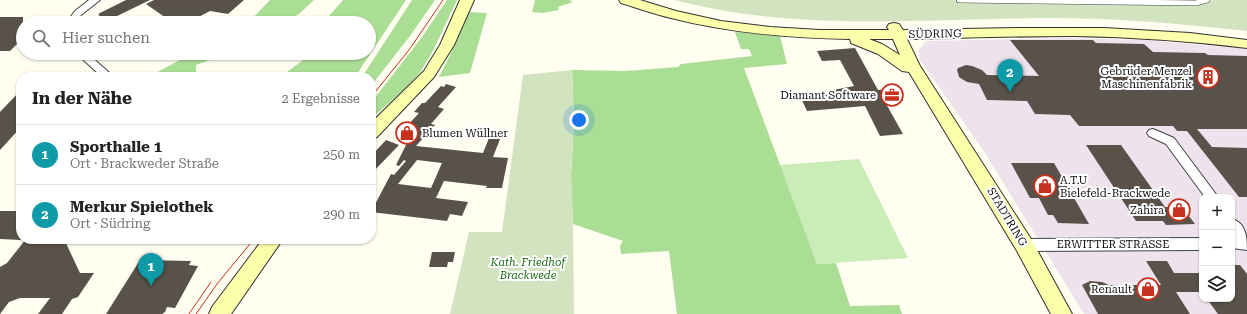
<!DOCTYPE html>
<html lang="de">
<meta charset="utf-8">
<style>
:root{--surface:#fff;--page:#f6f6f6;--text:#222;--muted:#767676;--line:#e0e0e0;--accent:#ea580c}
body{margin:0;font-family:"Roboto Serif",serif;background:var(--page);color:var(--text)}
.controls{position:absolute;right:12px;bottom:12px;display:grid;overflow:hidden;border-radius:8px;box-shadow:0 1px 3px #0004}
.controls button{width:36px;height:36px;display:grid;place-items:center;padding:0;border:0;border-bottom:1px solid var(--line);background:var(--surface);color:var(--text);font:20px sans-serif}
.you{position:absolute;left:579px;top:120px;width:14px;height:14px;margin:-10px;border:3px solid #fff;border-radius:50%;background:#1a73e8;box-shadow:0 0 0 6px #1a73e833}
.badge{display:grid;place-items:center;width:26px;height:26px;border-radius:50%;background:var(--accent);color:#fff;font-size:13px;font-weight:700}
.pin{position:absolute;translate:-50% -33px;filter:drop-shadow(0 1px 2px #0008)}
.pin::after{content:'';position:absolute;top:21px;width:14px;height:12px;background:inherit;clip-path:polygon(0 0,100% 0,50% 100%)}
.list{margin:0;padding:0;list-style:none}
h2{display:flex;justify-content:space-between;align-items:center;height:52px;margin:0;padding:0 16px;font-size:17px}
h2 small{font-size:13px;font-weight:400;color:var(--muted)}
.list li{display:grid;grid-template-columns:26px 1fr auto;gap:12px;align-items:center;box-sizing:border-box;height:60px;padding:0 16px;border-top:1px solid var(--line)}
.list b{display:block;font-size:15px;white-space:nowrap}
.list p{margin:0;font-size:13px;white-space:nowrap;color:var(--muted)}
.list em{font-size:13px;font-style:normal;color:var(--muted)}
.icon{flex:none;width:22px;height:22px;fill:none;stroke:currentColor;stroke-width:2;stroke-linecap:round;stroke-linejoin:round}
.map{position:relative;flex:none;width:1247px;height:314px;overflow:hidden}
.search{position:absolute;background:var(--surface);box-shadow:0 1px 3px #0004;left:16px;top:16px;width:360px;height:44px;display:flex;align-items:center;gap:10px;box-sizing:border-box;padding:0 14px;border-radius:22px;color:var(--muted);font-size:15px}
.panel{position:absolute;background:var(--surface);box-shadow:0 1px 3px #0004;left:16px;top:72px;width:360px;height:172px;border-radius:16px}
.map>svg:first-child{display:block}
</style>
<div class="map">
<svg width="1247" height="314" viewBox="0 0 1247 314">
<rect width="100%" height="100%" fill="#fffef0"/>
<!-- industrial -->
<path fill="#eee3ed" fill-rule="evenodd" d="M1068,38L1144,40L1247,49V314H1084L983,150L920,60L918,51L926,41ZM1202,197H1232V299H1202Z"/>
<!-- green -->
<path fill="#caecb7" d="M859,159L908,258L817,264L780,165Z"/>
<!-- forest -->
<path fill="#abde95" d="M270,0H314L299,14L283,23H237L242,19L251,20Z
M343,0H406L355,77H280L313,53H369V23H329V16Z
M412,0H435L410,36L371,86V77H362Z
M447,0H457L433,51L421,71L407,87L371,119V103L422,37Z
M535,0H570L573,2L558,7L559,10L543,13L532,12Z
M469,12L487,13L470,73L439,77L458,39Z
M735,32L780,36L787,64L744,68L817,264L836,263L850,306L899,305L902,314H677L669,251L621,254L620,246L623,241L573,224L571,176L574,121L572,70L626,71L678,67L681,64L752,56L749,49H741Z
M193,53H229L196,65V77H148Z"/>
<!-- cemetery -->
<path fill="#d2e3bf" d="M674,0H1247V31C1177,23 1106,17 1036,18C915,20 792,31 674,0Z
M572,70L574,121L571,176L573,224L574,314H450L469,232H502L523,75Z"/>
<!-- plaza -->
<path fill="#f0eede" d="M77,239H121L117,244H88L89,241H78Z"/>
<!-- building -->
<path fill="#58524a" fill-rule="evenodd" d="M126,0H150L113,18L120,23H84L100,15L98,14Z
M154,0H244L228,14L210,11L187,23H156L166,18L146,4Z
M0,17H23V38L10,51H0Z
M1010,40H1093L1096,43L1144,44L1153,52L1205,53L1208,55L1247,56V129H1197L1212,147L1247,148V197H1239L1187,131H1177L1173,126H1079L1070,115L1035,114L1027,101L987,100L979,84L967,82L959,77L957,70L958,68L966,65L972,66L982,70L987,75L1039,76Z
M855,48L878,90L896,89L903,101L885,102L903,134L880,136L865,106L807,111L800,96L829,94L828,91L854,86L840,60L822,61L817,51Z
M446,84L456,87L438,107L444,109L431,124L435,125L416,146L483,153L491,133L502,134L493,157L508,158L502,188H486L487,186L444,181L436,198L468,202L462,216L450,214L447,221L371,212L391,174L394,175L406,161L404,160L399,166L396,165L414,129L408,125L419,113L414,112L422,103H425L441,86L444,87ZM417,160L442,163L431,188L398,184Z
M21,90V127L0,150V112Z
M386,140L399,145L371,174V156Z
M1086,145H1121L1165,207H1182L1195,224L1166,225L1163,221H1136Z
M1011,163H1054L1089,224L1058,223L1053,215H1048L1039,198H1030Z
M0,211H21V240L0,239Z
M26,239H64L80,273H94L78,297L72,299L62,314H38L50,298H20L9,302L0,314V267L7,263Z
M432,252H455L453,262H448L447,267H429Z
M140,260L191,261L189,265L198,266L175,308L167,307L165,312L162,314H106Z
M1146,261H1167L1174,273H1202V292H1176L1190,314H1098L1082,285L1090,281L1102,282L1109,285H1161Z
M1232,265H1240L1247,274V314H1218L1207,299H1232Z"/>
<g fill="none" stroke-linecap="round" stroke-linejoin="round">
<!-- lane casing -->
<g stroke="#424242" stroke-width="6">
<path id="lane" d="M959,0L1196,3L1207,0"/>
</g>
<!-- street casing -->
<g stroke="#424242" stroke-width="2">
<path id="street" d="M89,0H100L81,15L76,23H66L75,11Z
M76,53H87L114,77H102Z
M1153,129L1174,138L1218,197H1205L1166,144L1149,136L1147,133L1149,130Z
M1232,219C1246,223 1247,237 1247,250L1232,248V238H1235L1232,234Z
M1202,238V250L1024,251L1019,249L1017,245L1019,241L1024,239Z"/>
</g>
<!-- secondary casing -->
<g stroke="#313131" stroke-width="2">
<path id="secondary" d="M460,0H474L454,45L434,77L377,137L371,139V123L424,71L440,45Z
M619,0H640L676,11L721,21L770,27L820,30H889L887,27L889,24L894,23L899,24L903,30L1018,28H1104L1190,33L1247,40V48C1190,41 1132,37 1074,36C1018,36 963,38 907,39L920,66L1031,239L1072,314H1051L1017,251L909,72L902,71L878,54L851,43L850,39C789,38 730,33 671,18C654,14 638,8 621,3ZM869,39H893L900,55L882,44Z
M263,239H283L231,314H209L212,307Z"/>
</g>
<!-- lane -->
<use href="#lane" stroke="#fff" stroke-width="5"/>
<!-- street -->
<use href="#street" fill="#fff" fill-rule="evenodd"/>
<!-- secondary -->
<use href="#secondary" fill="#fbffab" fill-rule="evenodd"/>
<!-- tram -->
<path stroke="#c7311e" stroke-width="1" d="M371,97L409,50L443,0
M189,314L211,282
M196,314L217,284L254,239"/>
</g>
<!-- icons -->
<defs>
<g id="building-ring" transform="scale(1.15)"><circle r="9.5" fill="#fff" stroke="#c7311e" stroke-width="1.5"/><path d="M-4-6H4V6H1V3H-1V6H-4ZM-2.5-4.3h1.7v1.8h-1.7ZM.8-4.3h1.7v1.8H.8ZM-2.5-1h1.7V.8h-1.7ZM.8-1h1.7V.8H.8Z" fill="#c7311e"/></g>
<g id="office-ring" transform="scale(1.15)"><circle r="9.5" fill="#fff" stroke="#c7311e" stroke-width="1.5"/><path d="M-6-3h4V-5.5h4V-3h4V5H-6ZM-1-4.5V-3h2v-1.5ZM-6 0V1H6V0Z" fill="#c7311e"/></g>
<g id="shop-ring" transform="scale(1.15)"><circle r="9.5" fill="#fff" stroke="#c7311e" stroke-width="1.5"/><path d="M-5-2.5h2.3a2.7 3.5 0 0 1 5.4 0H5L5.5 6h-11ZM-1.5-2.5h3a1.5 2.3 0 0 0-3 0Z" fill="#c7311e"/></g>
</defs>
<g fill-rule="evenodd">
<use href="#building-ring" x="1208" y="77"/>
<use href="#office-ring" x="892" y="95"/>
<use href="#shop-ring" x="407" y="133"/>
<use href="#shop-ring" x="1045" y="186"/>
<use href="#shop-ring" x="1179" y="210"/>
<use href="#shop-ring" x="1148" y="289"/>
</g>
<g text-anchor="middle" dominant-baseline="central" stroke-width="4" stroke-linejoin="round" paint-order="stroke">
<!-- street labels -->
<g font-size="11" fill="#0f0f0f" stroke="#fff">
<text transform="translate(935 34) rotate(-1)">SÜDRING</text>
<text transform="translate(1007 217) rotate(59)">STADTRING</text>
<text x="1113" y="244">ERWITTER STRASSE</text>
</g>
<!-- poi labels -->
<g font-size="11" fill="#0f0f0f" stroke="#fff" text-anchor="end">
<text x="1192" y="71">Gebrüder Menzel<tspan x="1192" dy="13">Maschinenfabrik</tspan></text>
<text x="876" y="95">Diamant Software</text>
<text x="422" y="133" text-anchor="start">Blumen Wüllner</text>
<text x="1060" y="180" text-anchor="start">A.T.U<tspan x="1060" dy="13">Bielefeld-Brackwede</tspan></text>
<text x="1164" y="210">Zahira</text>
<text x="1132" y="289">Renault</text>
</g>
<!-- park labels -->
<g font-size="11" font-style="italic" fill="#1e6b1b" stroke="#fff">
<text x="528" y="262">Kath. Friedhof<tspan x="528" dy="13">Brackwede</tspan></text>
</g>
</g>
</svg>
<div class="controls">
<button>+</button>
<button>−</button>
<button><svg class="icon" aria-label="layers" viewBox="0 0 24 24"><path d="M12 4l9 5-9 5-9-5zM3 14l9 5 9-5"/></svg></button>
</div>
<div class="you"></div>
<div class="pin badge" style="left:151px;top:286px;background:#0f9aa8">1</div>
<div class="pin badge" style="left:1010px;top:92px;background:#0f9aa8">2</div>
<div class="search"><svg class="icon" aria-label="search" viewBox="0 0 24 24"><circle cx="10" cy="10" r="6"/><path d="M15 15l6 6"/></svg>Hier suchen</div>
<section class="panel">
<h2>In der Nähe<small>2 Ergebnisse</small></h2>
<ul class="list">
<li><span class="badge" style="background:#0f9aa8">1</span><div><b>Sporthalle 1</b><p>Ort · Brackweder Straße</p></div><em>250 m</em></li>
<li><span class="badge" style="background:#0f9aa8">2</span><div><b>Merkur Spielothek</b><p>Ort · Südring</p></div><em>290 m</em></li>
</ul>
</section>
</div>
